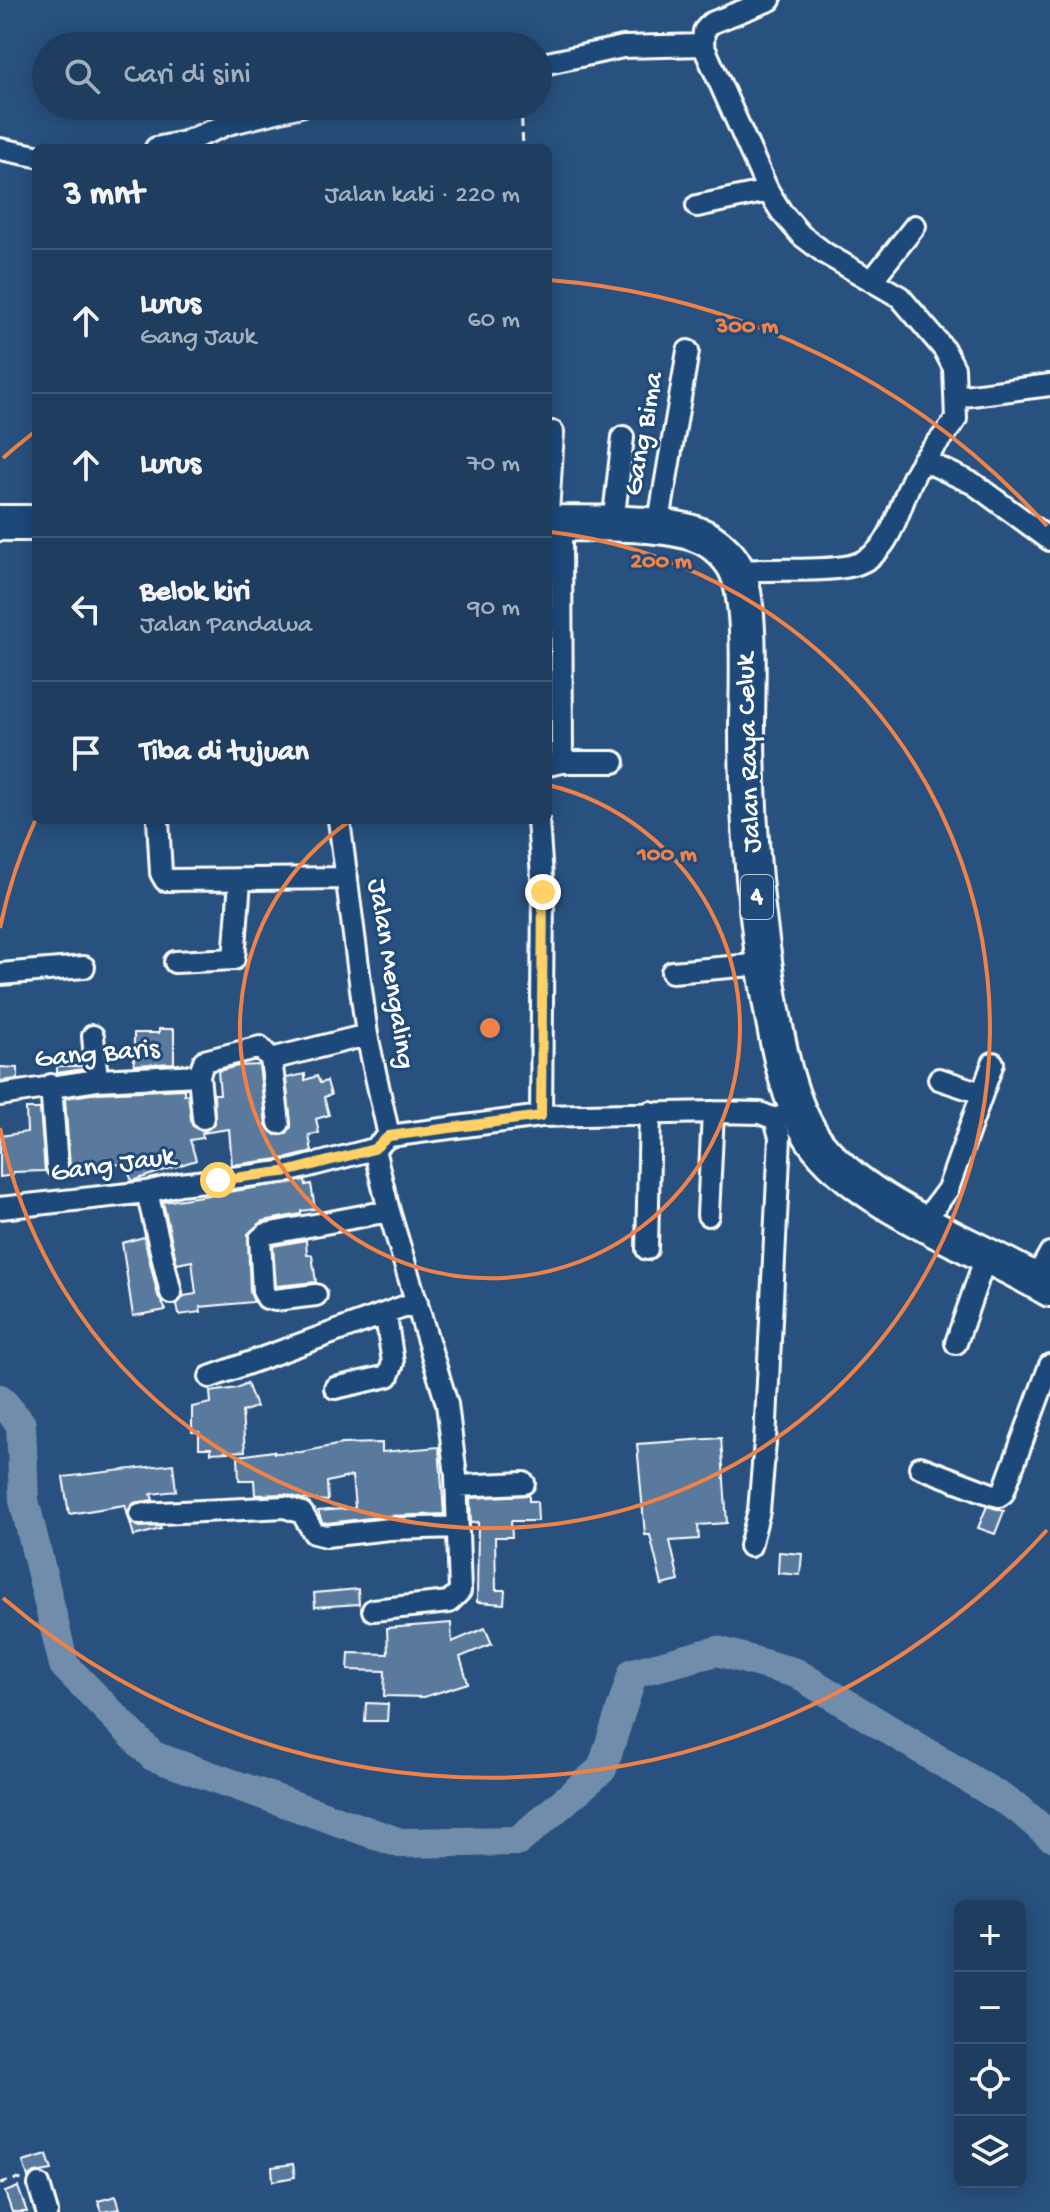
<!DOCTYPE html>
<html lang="id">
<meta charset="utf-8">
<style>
:root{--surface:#1e3d5f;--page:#2b4868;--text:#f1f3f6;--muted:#a1aebd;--line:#3c5674}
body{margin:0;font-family:"Gochi Hand",sans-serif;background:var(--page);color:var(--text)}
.controls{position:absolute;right:24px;bottom:24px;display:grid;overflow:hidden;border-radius:12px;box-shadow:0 4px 20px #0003}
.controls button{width:72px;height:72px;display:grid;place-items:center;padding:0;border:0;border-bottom:2px solid var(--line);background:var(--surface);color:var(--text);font:40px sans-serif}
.stop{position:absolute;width:24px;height:24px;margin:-18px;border:6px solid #ffd166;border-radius:50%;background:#fff}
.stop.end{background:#ffd166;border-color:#fff;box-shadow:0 2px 8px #0008}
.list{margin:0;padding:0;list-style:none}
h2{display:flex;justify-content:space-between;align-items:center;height:104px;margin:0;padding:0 32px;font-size:34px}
h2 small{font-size:26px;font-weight:400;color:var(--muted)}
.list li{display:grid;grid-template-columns:52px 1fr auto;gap:24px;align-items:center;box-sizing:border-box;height:144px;padding:0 32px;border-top:2px solid var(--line)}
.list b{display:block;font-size:30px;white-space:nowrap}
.list p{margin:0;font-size:26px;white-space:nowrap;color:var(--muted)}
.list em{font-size:26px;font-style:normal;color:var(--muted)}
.icon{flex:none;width:44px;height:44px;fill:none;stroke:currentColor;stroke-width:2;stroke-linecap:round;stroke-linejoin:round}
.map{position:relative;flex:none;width:1050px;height:2212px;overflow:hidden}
.search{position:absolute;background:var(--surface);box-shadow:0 4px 20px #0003;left:32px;top:32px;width:520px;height:88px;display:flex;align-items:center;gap:20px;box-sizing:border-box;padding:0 28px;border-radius:44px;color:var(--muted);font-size:30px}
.panel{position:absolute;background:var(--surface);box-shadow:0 4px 20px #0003;left:32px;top:144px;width:520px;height:680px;border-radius:12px}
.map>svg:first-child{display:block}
</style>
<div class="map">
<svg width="1050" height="2212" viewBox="0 0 1050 2212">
<rect width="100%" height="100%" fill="#28517f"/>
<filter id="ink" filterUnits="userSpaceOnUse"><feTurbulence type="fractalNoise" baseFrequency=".0125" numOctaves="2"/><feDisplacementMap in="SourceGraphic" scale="16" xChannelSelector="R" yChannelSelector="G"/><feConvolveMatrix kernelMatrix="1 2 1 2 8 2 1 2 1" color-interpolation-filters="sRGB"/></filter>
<g filter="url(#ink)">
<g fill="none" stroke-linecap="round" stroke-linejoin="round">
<!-- river -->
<path stroke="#718dab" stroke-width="30" d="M0,1399L21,1424L24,1500L64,1665L153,1756L400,1843L518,1841L602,1769L633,1673L717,1651L796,1673L1019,1809L1050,1836"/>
</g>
<!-- building -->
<path fill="#5a7a9d" stroke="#fff" stroke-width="2" d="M159,1029H174V1063L134,1065V1033H159Z
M259,1065L266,1125L275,1135L286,1134L291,1127L286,1078L305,1074V1080L317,1076L320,1083L327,1081L331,1095L324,1097L329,1115L316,1119L319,1133L309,1135L312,1152L288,1158L232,1165L229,1129L202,1133L203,1138L190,1140L196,1160L132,1181L125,1164L70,1167L65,1098L98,1093L184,1089V1095L188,1094L192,1125L197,1129L205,1131L215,1123L214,1094H220L218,1071L238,1066Z
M57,1066H83V1069L57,1073Z
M0,1067L18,1068V1079L0,1081Z
M26,1109H40L45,1171L13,1172V1175L0,1177V1136L27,1132Z
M305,1180L306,1185L311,1184L315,1209L301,1211V1214L263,1221L248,1234L250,1292L254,1302L200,1307L201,1312L179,1315L177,1304L184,1296L196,1294L192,1261L177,1264L163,1202Z
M144,1237L158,1296L166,1310L133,1316L122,1243Z
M306,1240L307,1255H312L316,1282L276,1286L273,1246Z
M247,1383L256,1407L242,1412L245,1451L211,1453V1448H199V1432H192V1407L211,1403L210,1392L237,1388Z
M721,1438L727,1523L698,1525L699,1539L670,1541L679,1581L662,1585L650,1535H645L637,1444Z
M382,1443V1452L439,1447L444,1514L388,1516L327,1523L322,1522L318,1511L355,1508L352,1476L327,1482L328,1501L302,1499L285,1494L255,1495L254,1480H239L238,1456L274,1451V1453L301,1452L342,1444Z
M173,1464L176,1491L151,1494L153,1500L134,1503L127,1513L125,1505L69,1514L63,1477Z
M529,1495V1501H537L538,1521H511L512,1537H495L496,1590H505L504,1604L477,1602L478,1522L471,1523L470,1498Z
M987,1506L1004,1511L995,1534L978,1528Z
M130,1522L140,1527L160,1526L161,1529L134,1536Z
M779,1552L802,1554L800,1575L778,1573Z
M358,1589L359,1604L315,1607L314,1593Z
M451,1623L452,1642L485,1628L492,1644L460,1657L468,1683L424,1697L384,1696L385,1671L348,1670L349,1653L388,1654L387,1628Z
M366,1703L388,1704L387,1721H365Z
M47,2155L52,2170L35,2173L28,2178L23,2162Z
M293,2164L295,2177L273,2181L272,2167Z
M18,2187L27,2212H12L5,2192Z
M116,2196L120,2209L102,2212L98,2201Z"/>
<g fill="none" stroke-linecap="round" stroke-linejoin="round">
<!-- minor casing -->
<g stroke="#fff" stroke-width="26">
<path id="minor" d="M538,65L623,47L703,45
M156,148L185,142L228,124L301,106
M0,149L36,156
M697,206L768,191
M873,279L915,226
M956,397L1050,385
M923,460L974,484L1050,540
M548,513L553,432
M561,523L562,762
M613,524L623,437
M658,527L688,351
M737,572C773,567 816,573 850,566C896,556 897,502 918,468C928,451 945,437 956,419L954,368L944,349L900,297L826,254L801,235L782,213L768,191L703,45L704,31L711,23L770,0
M548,765L562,762H614
M158,820L161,873L165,880L347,878
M339,820L367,1035L389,1136
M538,820L543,892L541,1116
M175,962L234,959L240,881
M672,972L764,964
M0,974L84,967
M93,1036L97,1080
M271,1059L367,1035
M939,1079L981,1093
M51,1085L57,1167
M0,1095L97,1080L199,1075
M203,1118L199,1075L204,1061L260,1047L271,1059L279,1123
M389,1136L541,1116L713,1112L760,1113L775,1119L786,1115
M147,1192L171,1293
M0,1208L147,1192L180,1184L290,1171L374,1149
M708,1215L713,1112
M923,1223L948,1189L993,1063
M647,1249L650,1112
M1035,1280L1050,1253
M316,1295L275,1300L267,1298L263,1291L260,1239L266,1234L389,1211
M956,1343L986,1256
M210,1377L417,1302
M335,1388L388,1376L393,1363L386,1316
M920,1467L991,1494L999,1496L1003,1493L1050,1365
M457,1486L524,1483
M140,1514L285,1507L302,1513L314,1533L326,1536L389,1529L458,1527
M750,1546L759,1511L765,1442L780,1137L775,1119
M373,1610L449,1602L460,1591L456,1476L447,1404L389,1211L374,1149L389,1136
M39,2185L47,2212"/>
</g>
<!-- trunk casing -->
<g stroke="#fff" stroke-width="40">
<path id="trunk" d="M0,523H36
M548,523C590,524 674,519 709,540C720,547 732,559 737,571C752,605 747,689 747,728C747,820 755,914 771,1005C779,1049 787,1098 812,1137C858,1205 980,1247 1050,1289"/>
</g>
<!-- path -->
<path stroke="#fff" stroke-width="3" stroke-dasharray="8 6" stroke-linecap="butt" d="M521,106L523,148
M0,2183L16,2179L24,2180"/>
<!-- minor -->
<use href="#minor" stroke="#1f4a7a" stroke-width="20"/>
<!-- trunk -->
<use href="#trunk" stroke="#1f4a7a" stroke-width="34"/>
</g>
</g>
<g fill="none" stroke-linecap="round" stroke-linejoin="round" filter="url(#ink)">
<!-- route -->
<path stroke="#ffd166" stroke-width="10" d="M218,1180L290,1171L374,1149L389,1136L541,1116L543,892"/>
</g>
<!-- distance rings -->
<g fill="none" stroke="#ee8249" stroke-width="4">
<path d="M548 785A250 250 0 1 1 350 821"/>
<path d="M0 928A500 500 0 0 1 35 821M551 532A500 500 0 1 1 0 1128"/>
<path d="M1047 1530A750 750 0 0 1 3 1598M3 458A750 750 0 0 1 33 433M549 280A750 750 0 0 1 1047 526"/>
</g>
<g text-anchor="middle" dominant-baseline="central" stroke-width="6" stroke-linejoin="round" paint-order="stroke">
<!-- shield labels -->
<rect fill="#1f4a7a" stroke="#bcc9d7" stroke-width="2" x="741" y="875" width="32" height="44" rx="6"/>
<g font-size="26" font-weight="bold" fill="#fff">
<text x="757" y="897">4</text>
</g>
<!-- street labels -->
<g font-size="28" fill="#fff" stroke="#1f4a7a">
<text transform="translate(645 434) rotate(-80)">Gang Bima</text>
<text transform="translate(750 753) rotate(-92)">Jalan Raya Celuk</text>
<text transform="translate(390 974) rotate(81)">Jalan Mengaling</text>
<text transform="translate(97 1055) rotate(-5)">Gang Baris</text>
<text transform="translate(113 1166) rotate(-8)">Gang Jauk</text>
</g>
</g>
<circle cx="490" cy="1028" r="12" fill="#ee8249" stroke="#1f4a7a" stroke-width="4"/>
<g font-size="24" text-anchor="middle" font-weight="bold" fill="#ee8249" stroke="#1f4a7a" stroke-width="6" stroke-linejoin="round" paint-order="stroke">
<text x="747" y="332">300 m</text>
<text x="661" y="567">200 m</text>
<text x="667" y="860">100 m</text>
</g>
</svg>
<div class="controls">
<button>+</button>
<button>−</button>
<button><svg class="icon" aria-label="locate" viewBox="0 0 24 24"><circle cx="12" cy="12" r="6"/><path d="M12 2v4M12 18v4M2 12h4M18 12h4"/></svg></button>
<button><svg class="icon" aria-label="layers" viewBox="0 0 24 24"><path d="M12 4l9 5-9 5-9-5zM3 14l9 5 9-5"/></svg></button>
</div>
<div class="stop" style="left:218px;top:1180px"></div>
<div class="stop end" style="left:543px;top:892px"></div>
<div class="search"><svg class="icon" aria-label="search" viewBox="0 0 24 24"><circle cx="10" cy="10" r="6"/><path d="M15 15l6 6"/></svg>Cari di sini</div>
<section class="panel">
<h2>3 mnt<small>Jalan kaki · 220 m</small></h2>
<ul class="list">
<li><svg class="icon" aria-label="ahead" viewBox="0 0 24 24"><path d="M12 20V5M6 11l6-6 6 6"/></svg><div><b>Lurus</b><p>Gang Jauk</p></div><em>60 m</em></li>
<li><svg class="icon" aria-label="ahead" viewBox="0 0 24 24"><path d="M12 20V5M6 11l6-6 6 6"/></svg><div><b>Lurus</b></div><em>70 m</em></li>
<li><svg class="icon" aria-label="left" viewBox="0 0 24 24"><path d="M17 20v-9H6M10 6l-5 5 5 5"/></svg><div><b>Belok kiri</b><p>Jalan Pandawa</p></div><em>90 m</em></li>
<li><svg class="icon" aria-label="arrive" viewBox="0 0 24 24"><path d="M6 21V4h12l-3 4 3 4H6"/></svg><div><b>Tiba di tujuan</b></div></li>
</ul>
</section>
</div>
